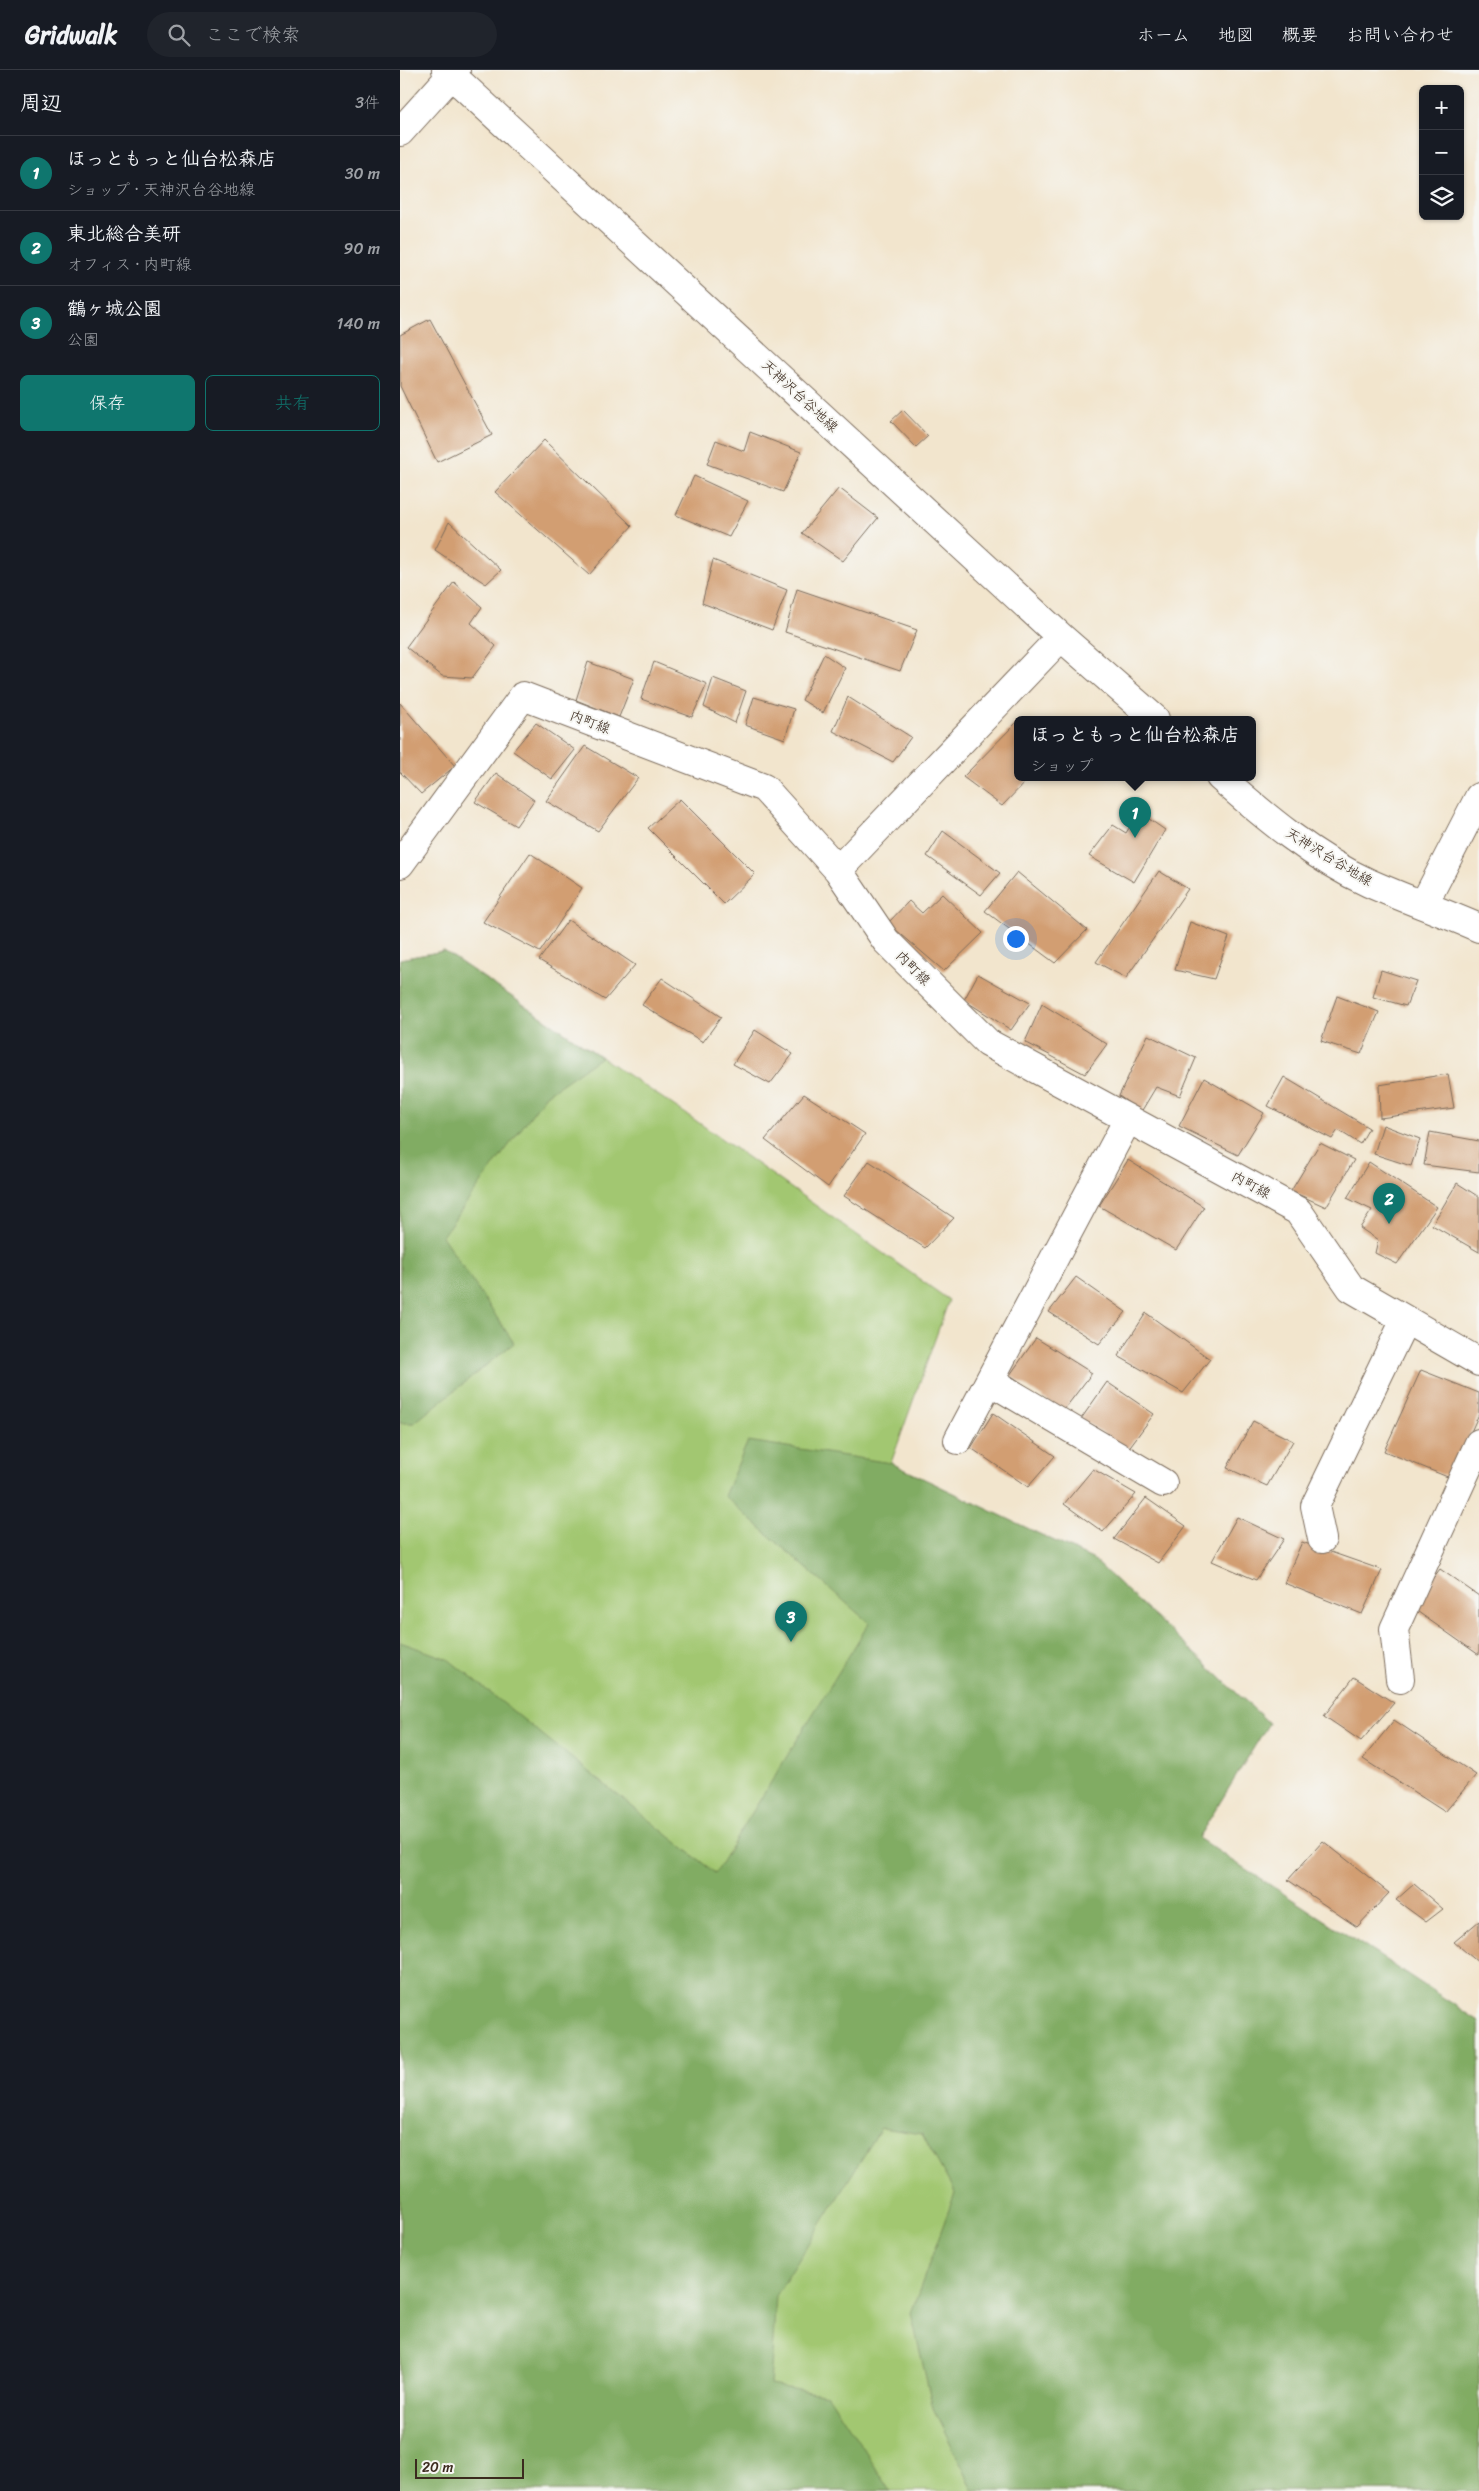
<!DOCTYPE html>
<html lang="ja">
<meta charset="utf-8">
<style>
:root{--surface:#171b24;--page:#20242c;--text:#f1f3f6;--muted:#9ea1a6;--line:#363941;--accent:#0f766e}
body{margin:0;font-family:Sriracha,"Klee One",sans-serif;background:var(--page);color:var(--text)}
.controls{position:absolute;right:15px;top:15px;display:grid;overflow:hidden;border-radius:8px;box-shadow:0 1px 4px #0004}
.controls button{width:45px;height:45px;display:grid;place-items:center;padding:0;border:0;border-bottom:1px solid var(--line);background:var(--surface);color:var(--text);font:25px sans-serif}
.scale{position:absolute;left:15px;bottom:12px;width:109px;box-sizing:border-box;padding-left:5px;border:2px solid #3b2a1e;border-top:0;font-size:14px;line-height:18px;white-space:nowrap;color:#3b2a1e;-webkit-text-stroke:4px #f6f6f2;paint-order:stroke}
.you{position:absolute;left:615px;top:868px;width:18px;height:18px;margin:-12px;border:4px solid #fff;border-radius:50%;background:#1a73e8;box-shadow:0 0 0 8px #1a73e833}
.badge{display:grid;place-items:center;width:32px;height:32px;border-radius:50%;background:var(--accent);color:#fff;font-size:16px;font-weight:700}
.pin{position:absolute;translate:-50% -41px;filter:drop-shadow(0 1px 2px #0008)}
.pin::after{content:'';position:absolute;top:26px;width:18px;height:15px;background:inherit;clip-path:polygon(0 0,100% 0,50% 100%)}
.popup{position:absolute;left:614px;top:646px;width:242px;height:65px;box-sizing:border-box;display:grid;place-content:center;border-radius:8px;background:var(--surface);filter:drop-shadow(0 1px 4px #0005);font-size:16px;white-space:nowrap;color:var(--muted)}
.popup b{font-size:19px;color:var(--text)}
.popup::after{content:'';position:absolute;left:50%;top:100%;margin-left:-10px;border:10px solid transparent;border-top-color:var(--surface)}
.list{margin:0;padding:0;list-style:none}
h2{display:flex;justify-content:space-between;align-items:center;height:65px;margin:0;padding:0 20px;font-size:21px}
h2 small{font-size:16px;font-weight:400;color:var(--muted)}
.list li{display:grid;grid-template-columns:32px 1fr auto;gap:15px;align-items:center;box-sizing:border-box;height:75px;padding:0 20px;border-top:1px solid var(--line)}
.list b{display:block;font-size:19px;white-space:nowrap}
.list p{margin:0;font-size:16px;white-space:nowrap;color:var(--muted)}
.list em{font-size:16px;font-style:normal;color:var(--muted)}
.actions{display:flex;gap:10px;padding:15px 20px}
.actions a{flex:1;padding:11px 0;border:1px solid var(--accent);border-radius:8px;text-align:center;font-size:18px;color:var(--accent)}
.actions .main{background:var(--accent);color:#fff}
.icon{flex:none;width:28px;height:28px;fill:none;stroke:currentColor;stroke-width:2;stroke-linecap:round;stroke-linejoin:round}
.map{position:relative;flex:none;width:1079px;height:2421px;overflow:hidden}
header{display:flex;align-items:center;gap:30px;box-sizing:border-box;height:70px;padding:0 25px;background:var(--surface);border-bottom:1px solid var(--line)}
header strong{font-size:24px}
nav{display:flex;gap:28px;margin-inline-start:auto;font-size:18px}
.search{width:350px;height:45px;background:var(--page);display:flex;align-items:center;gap:12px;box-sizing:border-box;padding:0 18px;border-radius:28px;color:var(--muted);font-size:19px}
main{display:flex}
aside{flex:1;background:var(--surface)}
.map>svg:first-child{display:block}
</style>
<header>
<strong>Gridwalk</strong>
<div class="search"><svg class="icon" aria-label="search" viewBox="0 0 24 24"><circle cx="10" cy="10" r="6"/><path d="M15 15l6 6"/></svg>ここで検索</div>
<nav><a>ホーム</a><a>地図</a><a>概要</a><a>お問い合わせ</a></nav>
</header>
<main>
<aside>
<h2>周辺<small>3件</small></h2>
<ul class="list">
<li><span class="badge">1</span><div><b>ほっともっと仙台松森店</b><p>ショップ · 天神沢台谷地線</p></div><em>30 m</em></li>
<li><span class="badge">2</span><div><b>東北総合美研</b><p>オフィス · 内町線</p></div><em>90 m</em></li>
<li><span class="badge">3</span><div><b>鶴ヶ城公園</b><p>公園</p></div><em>140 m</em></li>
</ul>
<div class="actions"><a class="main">保存</a><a>共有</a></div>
</aside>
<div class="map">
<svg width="1079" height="2421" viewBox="0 0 1079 2421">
<rect width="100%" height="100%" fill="#f6f6f2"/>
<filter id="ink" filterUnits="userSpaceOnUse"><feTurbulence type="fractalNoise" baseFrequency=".02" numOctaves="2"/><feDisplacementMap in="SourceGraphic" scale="10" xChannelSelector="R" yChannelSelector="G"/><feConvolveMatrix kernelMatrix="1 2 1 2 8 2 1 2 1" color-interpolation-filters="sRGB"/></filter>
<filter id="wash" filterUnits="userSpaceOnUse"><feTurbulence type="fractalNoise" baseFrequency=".0096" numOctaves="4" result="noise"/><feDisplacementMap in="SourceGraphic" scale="20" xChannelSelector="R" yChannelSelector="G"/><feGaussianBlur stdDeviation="1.12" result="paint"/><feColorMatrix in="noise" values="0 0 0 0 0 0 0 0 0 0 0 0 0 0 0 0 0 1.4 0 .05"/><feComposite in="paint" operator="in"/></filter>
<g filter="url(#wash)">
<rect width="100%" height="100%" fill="#f2e5cd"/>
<!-- green -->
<path fill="#a2c771" stroke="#6e7848" d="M44,881L295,1050L549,1230L491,1393L694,1490L869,1653L798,1768L1079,1951V2421H0V889Z"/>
<!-- forest -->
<path fill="#81ac63" stroke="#5e6b40" d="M44,881L201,987L146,1025L42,1166L114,1273L14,1353H0V889Z
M348,1371L491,1393L694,1490L869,1653L798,1768L1079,1951V2421H578L573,2419L533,2338L511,2243L555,2123L522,2064L481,2058L376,2226L370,2315L428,2325L491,2421H0V1572L48,1589L315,1803L469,1553L324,1426Z"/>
<g id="blocks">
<!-- building -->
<path fill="#d29e72" d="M30,249L92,365L37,392L0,316V265Z
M503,340L528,366L516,377L491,351Z
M350,362L401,382L383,422L307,394L316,370L344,381Z
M144,370L232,456L189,505L95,422Z
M294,406L348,431L329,467L276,445Z
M439,418L478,448L443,491L402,463Z
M49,452L101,500L86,514L35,480Z
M313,490L387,520L372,560L302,533Z
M54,512L82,537L71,553L96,576L72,608L42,606L6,577Z
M397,519L517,560L500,601L385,562Z
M424,584L445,598L423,643L402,630Z
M188,592L234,609L219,647L176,630Z
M254,592L307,614L292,647L241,629Z
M313,608L346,621L335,653L304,637Z
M354,627L394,639L385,669L345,655Z
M448,627L511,667L493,692L433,661Z
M0,633L55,696L21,724L0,702Z
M618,651V707H630L602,736L563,707Z
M136,653L175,680L152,709L113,681Z
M185,676L238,708L198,761L146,731Z
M96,703L134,730L116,756L75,732Z
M280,729L355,804L324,834L248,758Z
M739,742L765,760L734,812L689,786L713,755L726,763Z
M543,761L600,803L581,825L527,786Z
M130,783L182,818L140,882L83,852Z
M759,801L788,819L726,908L696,892Z
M617,802L687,860L655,893L585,841Z
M542,824L583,863L544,901L488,853L509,831L522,843Z
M168,850L235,895L205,930L139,890Z
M790,852L829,867L814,909L775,900Z
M981,900L1016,911L1006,936L973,927Z
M578,904L630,933L611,960L564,930Z
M262,908L321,947L303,972L242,935Z
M937,926L979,942L961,984L921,971Z
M642,934L707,974L685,1004L625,972Z
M355,960L393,984L370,1014L333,994Z
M748,965L796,988L780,1026L756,1017L741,1042L719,1026Z
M1048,1004L1054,1038L980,1048L979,1015Z
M884,1007L969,1058L960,1074L938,1060L932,1069L868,1036Z
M804,1008L864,1043L838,1085L779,1056Z
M404,1024L465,1064L428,1117L365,1070Z
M983,1055L1020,1069L1011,1096L974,1084Z
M1030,1062L1079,1071V1102L1024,1095Z
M920,1073L954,1090L926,1137L891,1121Z
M728,1090L804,1137L776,1180L699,1136Z
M469,1091L554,1148L525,1178L444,1126Z
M969,1092L1037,1137L997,1194L975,1183L978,1170L960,1158L972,1140L947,1128Z
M1057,1113L1079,1127V1182L1032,1155Z
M676,1207L726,1242L699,1274L649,1242Z
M746,1243L810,1289L783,1323L718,1286Z
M636,1268L692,1303L663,1341L610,1305Z
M1021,1300L1079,1323V1344L1050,1408L984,1381Z
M707,1312L754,1344L728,1379L681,1349Z
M593,1343L655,1386L628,1417L571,1378Z
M853,1351L893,1371L867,1416L827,1398Z
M693,1399L736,1424L703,1462L664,1434Z
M746,1428L786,1456L758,1493L714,1469Z
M837,1447L884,1469L856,1510L812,1491Z
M902,1472L982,1500L962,1544L884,1513Z
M1040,1499L1079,1526V1585L1011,1537Z
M954,1607L994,1633L961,1671L924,1646Z
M994,1650L1076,1705L1045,1742L963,1689Z
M923,1771L989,1823L957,1857L888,1810Z
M1014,1814L1043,1839L1026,1852L996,1830Z
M1079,1851V1893L1054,1872Z"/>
</g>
</g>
<g filter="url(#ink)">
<use href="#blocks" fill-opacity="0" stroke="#7b6b5b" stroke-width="1"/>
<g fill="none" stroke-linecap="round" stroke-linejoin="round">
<!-- minor casing -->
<g stroke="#7b6b5b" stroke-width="30">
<path id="minor" d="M46,0L661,567L755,649
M0,62L56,0
M820,707C865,747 914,788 969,813C1005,829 1043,842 1079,858
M0,794L123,626L364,718L438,800L486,871L588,973L898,1141L951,1218L1079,1292
M438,800L661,567
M1024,834L1079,727
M590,1311L763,1413
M558,1370L728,1049
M922,1469L915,1436L1005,1250
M1000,1609L994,1559L1079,1373"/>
</g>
<!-- minor -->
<use href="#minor" stroke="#fff" stroke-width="28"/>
</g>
</g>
<g text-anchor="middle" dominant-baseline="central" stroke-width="4" stroke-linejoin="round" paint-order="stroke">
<!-- street labels -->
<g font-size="14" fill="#3b2a1e" stroke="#f6f6f2">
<text transform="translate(400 326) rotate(43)">天神沢台谷地線</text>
<text transform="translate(190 652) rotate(21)">内町線</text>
<text transform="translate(929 787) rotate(31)">天神沢台谷地線</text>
<text transform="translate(513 898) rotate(45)">内町線</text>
<text transform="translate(851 1115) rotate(28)">内町線</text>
</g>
</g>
</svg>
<div class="controls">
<button>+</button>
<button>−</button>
<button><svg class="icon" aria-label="layers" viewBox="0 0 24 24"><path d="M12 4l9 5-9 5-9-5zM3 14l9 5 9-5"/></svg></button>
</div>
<div class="scale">20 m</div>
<div class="you"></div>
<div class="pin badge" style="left:735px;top:768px">1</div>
<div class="popup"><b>ほっともっと仙台松森店</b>ショップ</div>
<div class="pin badge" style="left:989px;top:1154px">2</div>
<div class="pin badge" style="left:391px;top:1572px">3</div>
</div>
</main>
